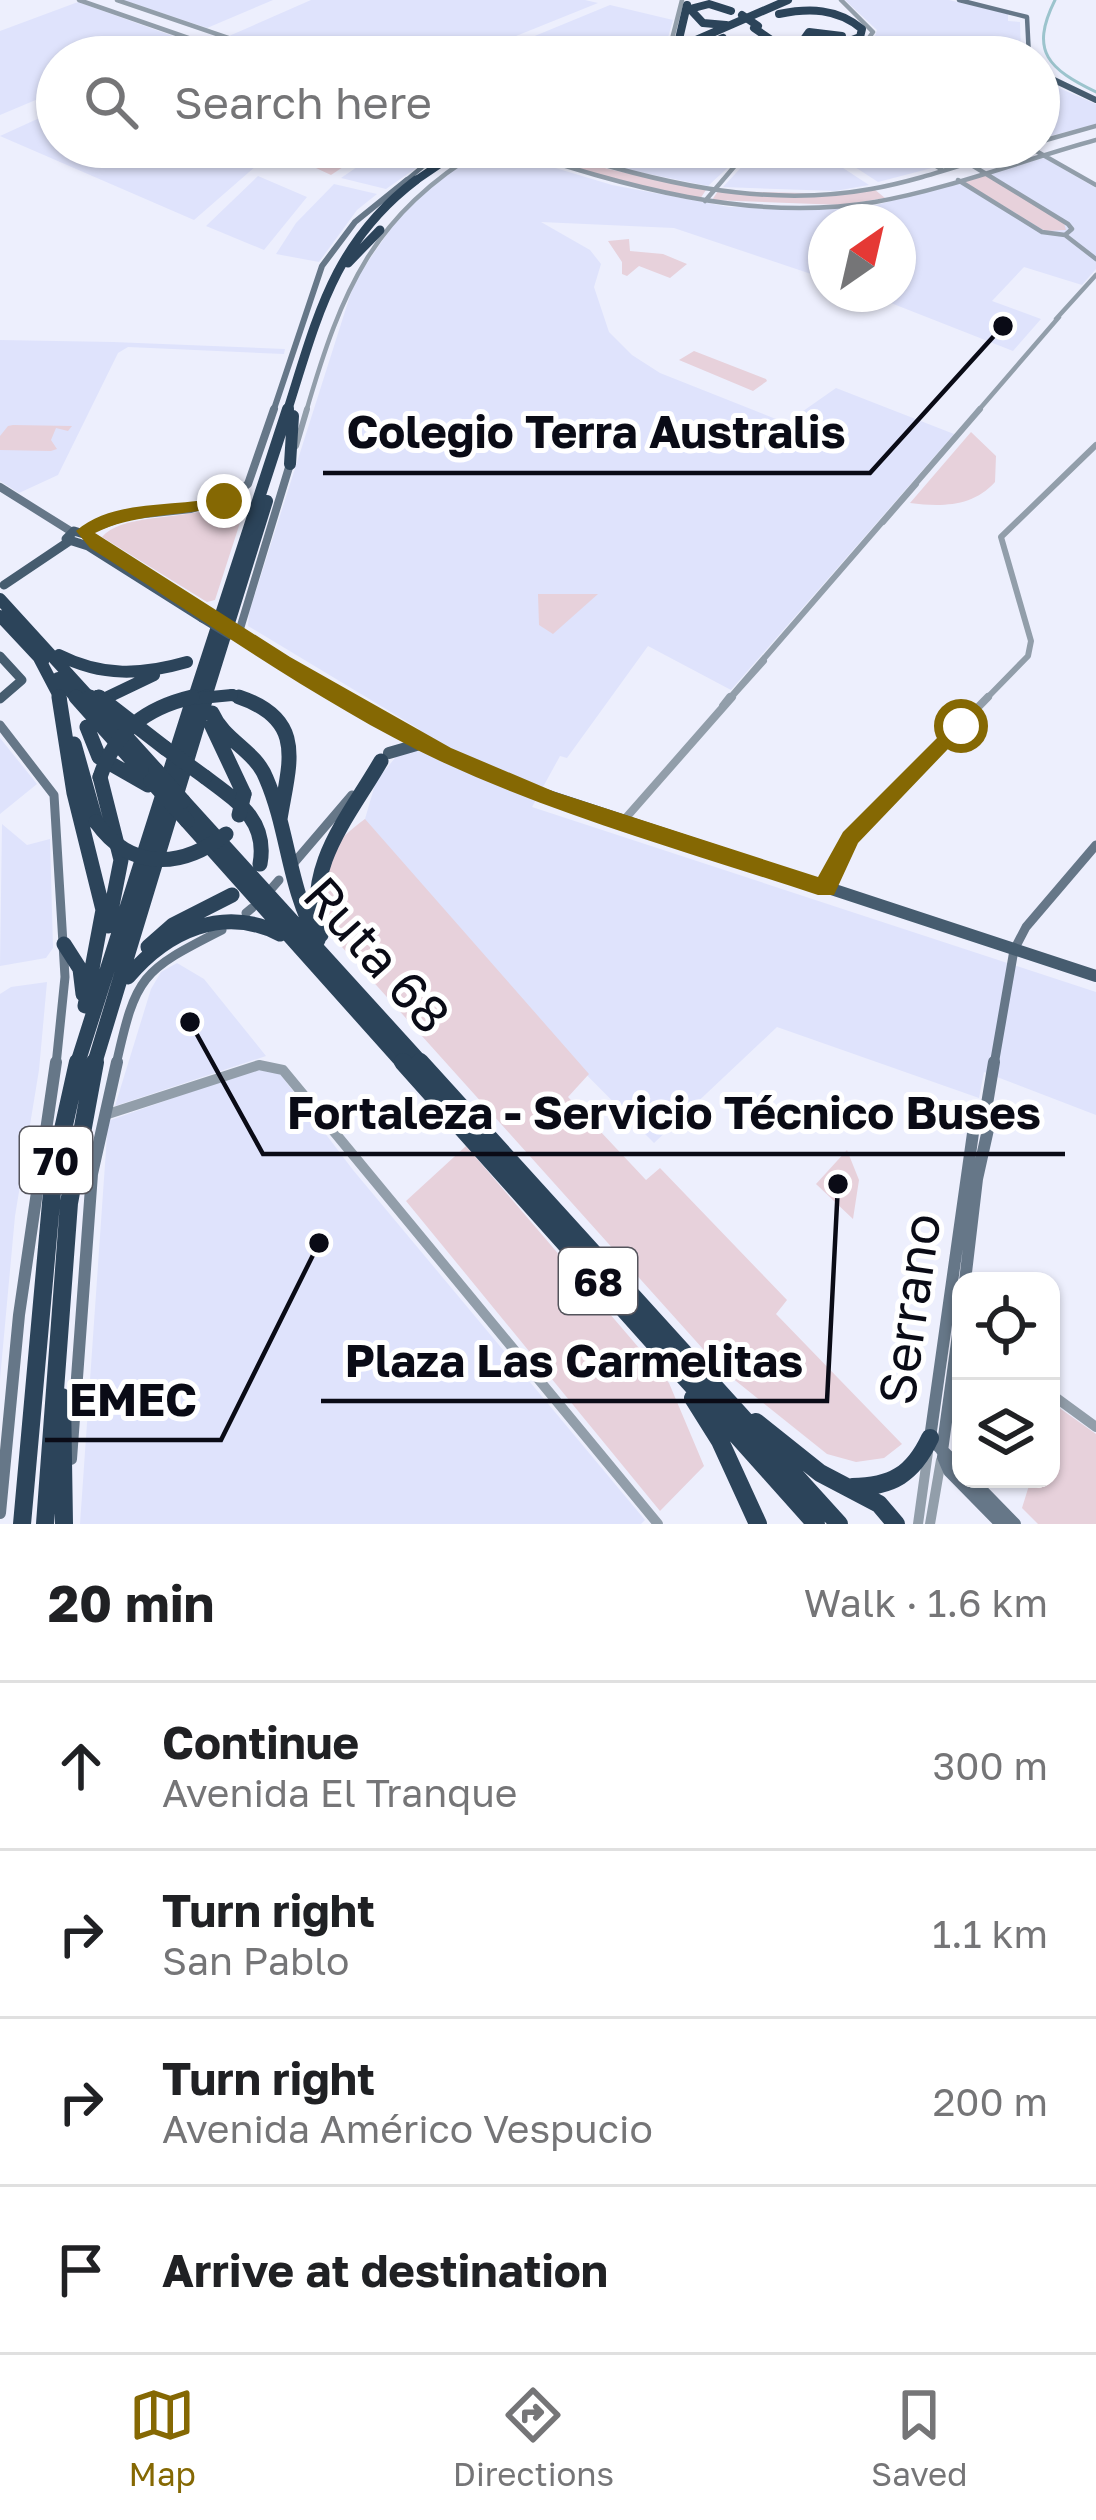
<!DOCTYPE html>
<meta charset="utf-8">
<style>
:root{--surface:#fff;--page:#f2f2f2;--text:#202124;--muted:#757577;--line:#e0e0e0;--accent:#856803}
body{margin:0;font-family:"Golos Text",sans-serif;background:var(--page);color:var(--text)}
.controls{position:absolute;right:36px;bottom:36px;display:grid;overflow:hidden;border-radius:24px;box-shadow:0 3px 9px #0004}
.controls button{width:108px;height:108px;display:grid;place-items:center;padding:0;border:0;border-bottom:3px solid var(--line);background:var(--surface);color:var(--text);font:60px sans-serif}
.compass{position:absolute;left:808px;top:204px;width:108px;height:108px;border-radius:50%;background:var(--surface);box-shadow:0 3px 9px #0004;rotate:34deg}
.stop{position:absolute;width:36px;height:36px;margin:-27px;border:9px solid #856803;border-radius:50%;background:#fff}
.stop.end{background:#856803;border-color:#fff;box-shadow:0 3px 12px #0008}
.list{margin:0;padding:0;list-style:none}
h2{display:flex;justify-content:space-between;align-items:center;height:156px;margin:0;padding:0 48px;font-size:51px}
h2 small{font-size:39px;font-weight:400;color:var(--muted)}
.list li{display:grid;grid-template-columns:78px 1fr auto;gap:36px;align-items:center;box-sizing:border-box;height:168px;padding:0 48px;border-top:3px solid var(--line)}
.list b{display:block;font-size:45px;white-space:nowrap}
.list p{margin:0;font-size:39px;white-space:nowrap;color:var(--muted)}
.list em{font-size:39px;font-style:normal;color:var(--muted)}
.icon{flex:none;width:66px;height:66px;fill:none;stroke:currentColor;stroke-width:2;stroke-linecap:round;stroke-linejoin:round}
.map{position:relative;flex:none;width:1096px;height:1524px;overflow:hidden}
.search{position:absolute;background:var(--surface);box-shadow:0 3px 9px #0004;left:36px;right:36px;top:36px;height:132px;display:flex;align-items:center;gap:30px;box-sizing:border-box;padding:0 42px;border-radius:66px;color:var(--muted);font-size:45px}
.sheet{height:828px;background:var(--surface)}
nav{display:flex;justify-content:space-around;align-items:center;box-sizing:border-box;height:168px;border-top:3px solid var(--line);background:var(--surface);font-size:33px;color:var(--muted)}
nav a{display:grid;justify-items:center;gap:6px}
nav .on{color:var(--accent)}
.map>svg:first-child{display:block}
</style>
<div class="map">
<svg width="1096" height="1524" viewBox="0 0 1096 1524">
<rect width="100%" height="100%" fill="#edeffd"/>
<!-- built -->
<path fill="#dfe3fc" d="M123,0H273L207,28Z
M311,0H585L598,3L464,57H292L229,36Z
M845,0H949L1008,14V21L1020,22L1021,57H845L873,42L877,30Z
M78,2L181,39L139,57H57V91L0,115V31Z
M610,5L673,20L667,41L642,57H524L501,50Z
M1045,82L1096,104V124L1039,139V84Z
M57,110V147H278L194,220L0,136Z
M386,147H446L386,189L341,178Z
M556,147H775L735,161L708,186L624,169Z
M798,147H811L869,185L835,191L723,187L747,161Z
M824,147H899L932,168L878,182Z
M499,151L612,185L729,207L866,208L1044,158L1096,188V269L1082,285L1024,267L992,301L1041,319L1013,351L868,294H898V222H826V279L674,228L541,222L590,250L601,264L594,287L609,332L632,355L660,373L786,423L836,388L954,434L731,690L648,646L567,758L560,756L532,807L1096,992V1115L984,1072L979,1098L777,1027L654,1143L349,835L365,819L376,781L419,729L248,626L249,613L355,280L411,200L478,153Z
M258,176L307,197L264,250L206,226Z
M334,184L377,194L357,210L319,262L276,254L296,223Z
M0,340L113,342L285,349L284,354L128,347L118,353L58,475L19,493L0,481Z
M0,738L37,784L0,814Z
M2,824L27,845L50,839L53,948L46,958L0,966Z
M177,963L204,979L266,1056L115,1106L151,989L161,972Z
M47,982L39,1070L15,1216L0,1379V994L11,987Z
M264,1066L277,1070L353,1170L645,1520L641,1524H80L108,1121Z"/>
<!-- green -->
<path fill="#e7d1db" d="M296,147H373L331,175L286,154Z
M511,147H541L608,169L706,190L700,199L598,177Z
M983,174L1064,223L1066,230L1045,231L961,180Z
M874,189L885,198L842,205L712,200L718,191L847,194Z
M629,239L630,251L663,254L687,264L670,278L639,266L627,276L622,274V262L608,241Z
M694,351L766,379L767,381L753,391L679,360Z
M8,426L13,425L72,426L68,431L56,428L51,440L57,449L51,451L0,450V436Z
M971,432L996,456L995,482C973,507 941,507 910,503Z
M244,497L248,498L215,600L207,602L102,537C124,510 203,523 244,497Z
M538,594H598L553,634L539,625Z
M365,819L589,1074L568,1097L646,1180L660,1168L787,1300L776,1314L902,1444L884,1458L856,1462L827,1454L721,1369L342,947C306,897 315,854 365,819Z
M466,1146L669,1383L704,1466L660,1511L406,1201Z
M847,1150L859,1180L853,1219L816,1184Z
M1051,1402L1096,1434V1524H1038L1022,1508L1031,1479H1051Z"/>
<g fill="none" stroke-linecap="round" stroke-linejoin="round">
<!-- stream -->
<path stroke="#9cc4cd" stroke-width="3" d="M1055,0C1029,52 1049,69 1096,92"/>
<!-- tertiary-far3 -->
<path stroke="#929eaa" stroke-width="4.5" d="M79,0L243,57
M117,0L284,57
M649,57L672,39L682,0
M840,57L866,42L873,32L841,0
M1039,142L1096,126
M506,147C624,186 749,223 875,202C949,189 1023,160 1096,140
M546,147C650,181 761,209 871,189C922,180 971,161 1021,147
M906,147L941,169
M942,147L1068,224L1072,229L1065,235
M1029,147L1096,185
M421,168L452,147
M958,180L1042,232L1065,235
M705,201L739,161L787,147
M1065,235L1096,259
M1056,319L1096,275
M306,412C342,289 372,215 486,147
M977,412L1059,317"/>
<!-- tertiary-far2 -->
<path stroke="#929eaa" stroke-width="6" d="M296,446L307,409
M883,522L916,484
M728,700L980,409
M729,700L764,661
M985,700L1028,656L1031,641L1001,537L1096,445"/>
<!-- tertiary-far1 -->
<path stroke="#929eaa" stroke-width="8" d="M723,706L730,697
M624,820L732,697
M827,888L850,838L988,697"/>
<!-- tertiary -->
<path stroke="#929eaa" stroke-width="10" d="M108,1114L259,1065L283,1070L658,1524
M1051,1394L1096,1427
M918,1524L928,1452
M930,1524L941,1460"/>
<!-- secondary-far4 -->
<path stroke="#678" stroke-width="4.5" d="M959,0L1027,17L1029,57
M403,183L421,168"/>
<!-- secondary-far3 -->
<path stroke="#678" stroke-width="6" d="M273,412L322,266L355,222L407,180"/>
<!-- secondary-far2 -->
<path stroke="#678" stroke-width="8" d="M0,487L72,532
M85,531L127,516L191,509L230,497L248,484L274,409
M239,632L290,464"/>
<!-- secondary-far1 -->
<path stroke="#678" stroke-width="9" d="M0,725L54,795L65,977L56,1065
M293,864L352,795
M272,888L279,880
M246,913L252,908
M116,1065C136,975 141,971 222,930
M994,1065L1014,950L1026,927L1096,845"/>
<!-- secondary -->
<path stroke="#678" stroke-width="12" d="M965,1281L977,1179L991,1116L986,1110L994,1062
M942,1451L961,1313
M943,1457L949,1471L1001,1524
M71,1459L92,1174L117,1062
M961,1469L930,1438L974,1126L979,1112L986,1110
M971,1479L1015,1524
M0,1513L19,1315L56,1062"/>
<!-- primary-far2 -->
<path stroke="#465c6f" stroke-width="6" d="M1039,82L1052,79L1096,100"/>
<!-- primary-far1 -->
<path stroke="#465c6f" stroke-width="9" d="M87,535L74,531L66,539L88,546L202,618
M4,585L68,542
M169,589L207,612
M234,628L349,700
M0,656L22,680L0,699"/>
<!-- primary -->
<path stroke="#465c6f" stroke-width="12" d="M344,697L393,728L509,783L1096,976
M389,753L420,744"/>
<!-- motorway-far4 -->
<path stroke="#2c445a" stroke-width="8" d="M779,14C809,8 837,8 862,29L860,37L836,46H802
M726,25L703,23L690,9L709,4L731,11
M754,28L796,57
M669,50L679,39L687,5
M657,57L788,0
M681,57L723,38
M808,57L799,46L809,32L842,36V42L832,46
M412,183L465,147"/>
<!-- motorway-far3 -->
<path stroke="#2c445a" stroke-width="9" d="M348,263L380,230
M287,412C317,318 333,243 416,180"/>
<!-- motorway-far2 -->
<path stroke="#2c445a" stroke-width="12" d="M290,464L293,416
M0,599L92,700
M0,616L43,662
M59,655C102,677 142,675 187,662
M39,658L61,700
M58,678L78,700
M232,695L249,700
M97,696L103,700
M108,697L154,675
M193,700L288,409
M205,700L267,501"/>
<!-- motorway-far1 -->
<path stroke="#2c445a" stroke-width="15" d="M59,697L74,793L103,910L85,1006
M76,697L151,781
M90,697L156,770
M99,697L165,748
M239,697C307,720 289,763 280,819
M212,713C224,741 255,750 266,778C289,831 288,888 318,940
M212,726L244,794
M87,727L99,757L148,785
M74,744L96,822
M100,777L121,860L108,926
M205,777C237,801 268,820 260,864
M183,801L423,1065
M187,821L405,1065
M321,935C303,867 348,818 381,761
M64,944L80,969L83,994
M148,947L173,925L232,895
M128,977C167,931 223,905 280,934
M77,1065L194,697
M94,1065L206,697"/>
<!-- motorway -->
<path stroke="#2c445a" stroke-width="18" d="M403,1062L816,1524
M420,1062L839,1524
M62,1397L64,1524
M693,1398L720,1441L758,1524
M756,1422L820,1473L879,1504L896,1524
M852,1487C892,1487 913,1474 930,1438
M22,1524L54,1170L78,1062
M45,1524L69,1203L95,1062"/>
<!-- primary-bridge -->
<path stroke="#465c6f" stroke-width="9" d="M207,612L234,628
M202,618L230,635"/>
<!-- motorway-bridge-far2 -->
<path stroke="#2c445a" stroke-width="8" d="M742,15L758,26
M796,45L802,46"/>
<!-- motorway-bridge-far1 -->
<path stroke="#2c445a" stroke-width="12" d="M180,700L232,695"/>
<!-- motorway-bridge -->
<path stroke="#2c445a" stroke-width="15" d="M165,748L205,777
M156,770L183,801
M100,777C115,731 146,708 192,697
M151,781L187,821
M239,815L244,794
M96,822C131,871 181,869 226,834"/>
</g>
<!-- route -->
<path fill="#856803" d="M224,496L229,498V505C184,517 137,512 95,533L290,657L451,748L555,792L818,877L843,832L954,721L961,719L970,726L858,843L834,895H818C691,853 561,817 440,761C322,705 201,618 90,548L76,531C116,497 175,509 224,496Z"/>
<g text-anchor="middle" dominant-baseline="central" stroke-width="10" stroke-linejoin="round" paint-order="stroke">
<!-- shield labels -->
<g fill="#fff" stroke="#54545c" stroke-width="3">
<rect x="20" y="1127" width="72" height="66" rx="9"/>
<rect x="559" y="1248" width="78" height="66" rx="9"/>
</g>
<g font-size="39" font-weight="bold" fill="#0a0b16">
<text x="56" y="1160">70</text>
<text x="598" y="1281">68</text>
</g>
<!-- near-street labels -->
<g font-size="51" fill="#0a0b16" stroke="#fff">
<text transform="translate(378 954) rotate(48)">Ruta 68</text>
<text transform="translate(908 1309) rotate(-82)">Serrano</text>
</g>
</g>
<!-- callouts -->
<path fill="none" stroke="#0a0b16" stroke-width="4.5" d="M1003 326L870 473H323M190 1022L263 1154H1065M838 1184L827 1401H321M319 1243L221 1440H45"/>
<g fill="#0a0b16" stroke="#fff" stroke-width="4.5">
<circle cx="1003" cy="326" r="12"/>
<circle cx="190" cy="1022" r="12"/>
<circle cx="838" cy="1184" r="12"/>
<circle cx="319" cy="1243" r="12"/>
</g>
<g font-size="45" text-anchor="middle" font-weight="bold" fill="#0a0b16" stroke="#fff" stroke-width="10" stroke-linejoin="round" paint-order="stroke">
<text x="596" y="448">Colegio Terra Australis</text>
<text x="664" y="1129">Fortaleza - Servicio Técnico Buses</text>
<text x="574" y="1377">Plaza Las Carmelitas</text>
<text x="133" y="1416">EMEC</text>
</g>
</svg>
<div class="controls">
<button><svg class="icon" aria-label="locate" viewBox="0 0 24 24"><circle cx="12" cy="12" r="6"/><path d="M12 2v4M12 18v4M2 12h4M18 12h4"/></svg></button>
<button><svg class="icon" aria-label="layers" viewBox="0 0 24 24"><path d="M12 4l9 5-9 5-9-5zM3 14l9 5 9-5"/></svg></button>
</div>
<svg class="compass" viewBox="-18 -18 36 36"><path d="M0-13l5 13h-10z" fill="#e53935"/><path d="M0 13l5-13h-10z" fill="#757577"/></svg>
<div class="stop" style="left:961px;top:726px"></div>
<div class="stop end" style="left:224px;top:501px"></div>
<div class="search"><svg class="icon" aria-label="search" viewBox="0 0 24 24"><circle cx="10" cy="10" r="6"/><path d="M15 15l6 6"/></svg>Search here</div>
</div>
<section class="sheet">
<h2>20 min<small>Walk · 1.6 km</small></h2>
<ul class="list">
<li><svg class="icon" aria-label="ahead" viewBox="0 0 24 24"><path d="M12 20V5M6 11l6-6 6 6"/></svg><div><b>Continue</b><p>Avenida El Tranque</p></div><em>300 m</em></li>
<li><svg class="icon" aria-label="right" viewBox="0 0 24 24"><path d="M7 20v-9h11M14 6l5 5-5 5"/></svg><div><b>Turn right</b><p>San Pablo</p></div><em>1.1 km</em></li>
<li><svg class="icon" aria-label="right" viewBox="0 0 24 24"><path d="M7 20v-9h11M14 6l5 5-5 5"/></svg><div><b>Turn right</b><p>Avenida Américo Vespucio</p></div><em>200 m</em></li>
<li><svg class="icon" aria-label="arrive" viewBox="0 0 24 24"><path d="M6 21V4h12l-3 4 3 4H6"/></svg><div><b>Arrive at destination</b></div></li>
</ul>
</section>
<nav>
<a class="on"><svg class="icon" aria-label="map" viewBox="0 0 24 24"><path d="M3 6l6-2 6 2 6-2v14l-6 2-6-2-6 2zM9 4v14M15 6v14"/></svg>Map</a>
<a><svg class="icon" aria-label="directions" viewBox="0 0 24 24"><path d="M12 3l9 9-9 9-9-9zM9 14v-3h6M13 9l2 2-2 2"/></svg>Directions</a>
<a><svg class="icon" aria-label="saved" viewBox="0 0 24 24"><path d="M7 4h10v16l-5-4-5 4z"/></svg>Saved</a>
</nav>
